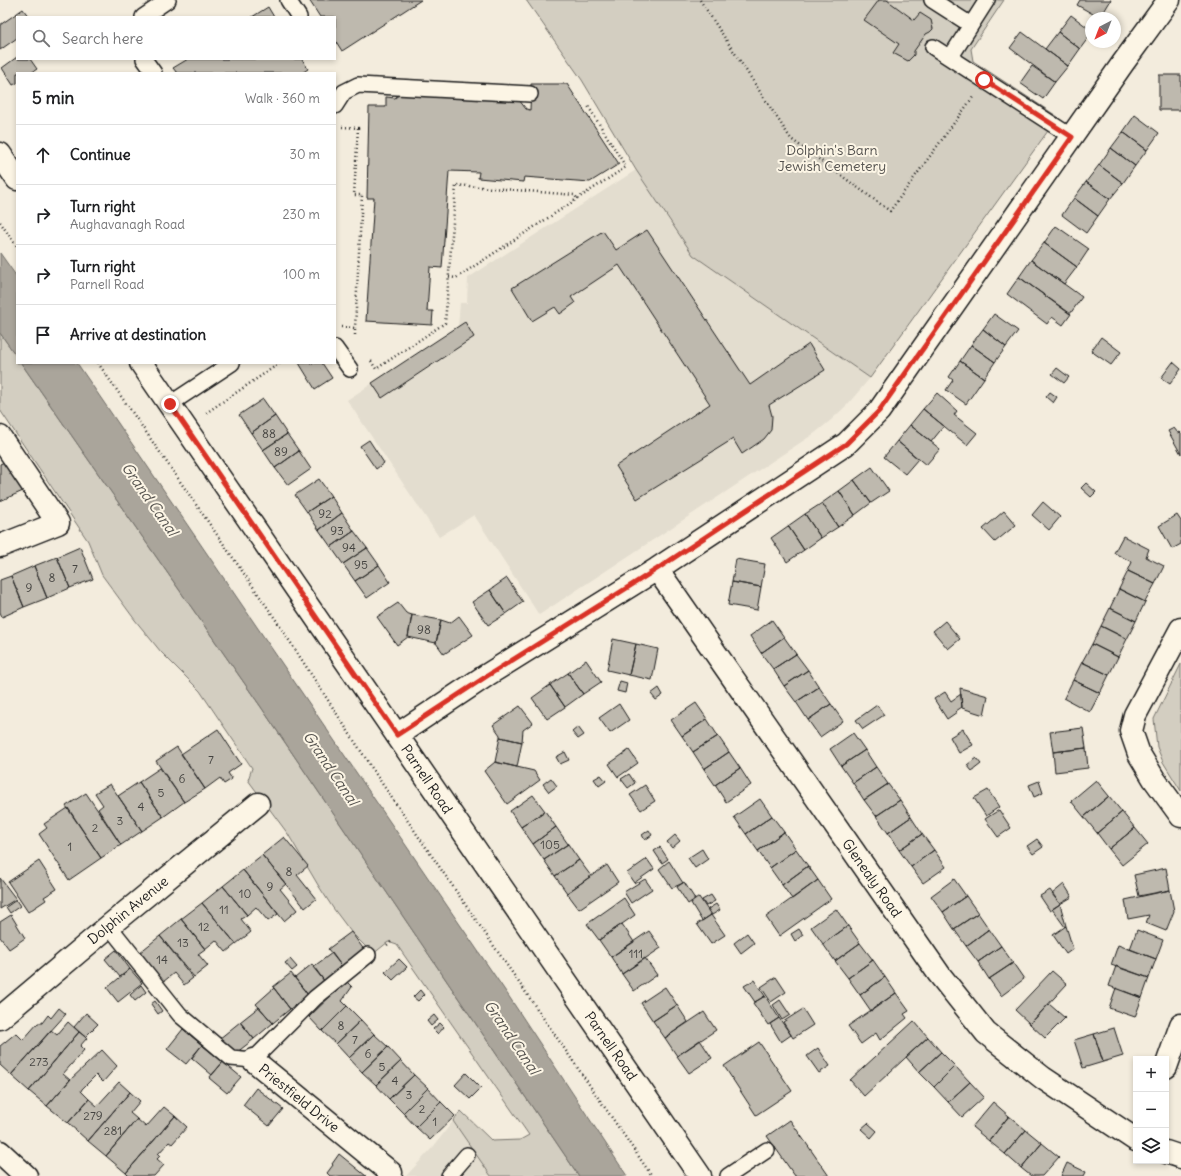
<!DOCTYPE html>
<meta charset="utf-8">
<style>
:root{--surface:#fff;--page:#f6f6f6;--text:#202124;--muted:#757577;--line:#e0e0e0}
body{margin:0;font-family:Delius,sans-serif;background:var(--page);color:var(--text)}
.controls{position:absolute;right:12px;bottom:12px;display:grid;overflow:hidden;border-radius:0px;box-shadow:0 2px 6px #0003}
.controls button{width:36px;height:36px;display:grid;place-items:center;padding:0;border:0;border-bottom:1px solid var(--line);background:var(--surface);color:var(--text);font:20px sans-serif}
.compass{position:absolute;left:1085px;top:12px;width:36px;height:36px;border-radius:50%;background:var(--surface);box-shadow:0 2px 6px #0003;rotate:222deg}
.stop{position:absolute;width:12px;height:12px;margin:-9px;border:3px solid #d93025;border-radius:50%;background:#fff}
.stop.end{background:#d93025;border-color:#fff;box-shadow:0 1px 4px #0008}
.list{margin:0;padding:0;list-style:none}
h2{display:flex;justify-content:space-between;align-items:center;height:52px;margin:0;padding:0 16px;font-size:17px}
h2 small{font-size:13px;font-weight:400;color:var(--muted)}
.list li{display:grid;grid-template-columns:26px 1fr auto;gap:12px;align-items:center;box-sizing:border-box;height:60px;padding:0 16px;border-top:1px solid var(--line)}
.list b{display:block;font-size:15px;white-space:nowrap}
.list p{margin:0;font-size:13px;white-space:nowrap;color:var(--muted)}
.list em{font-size:13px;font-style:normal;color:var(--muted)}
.icon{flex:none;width:22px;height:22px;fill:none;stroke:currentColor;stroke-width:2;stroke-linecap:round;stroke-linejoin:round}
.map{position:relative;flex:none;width:1181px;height:1176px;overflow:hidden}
.search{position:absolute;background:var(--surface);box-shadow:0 2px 6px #0003;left:16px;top:16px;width:320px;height:44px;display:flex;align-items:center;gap:10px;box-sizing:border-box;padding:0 14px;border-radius:0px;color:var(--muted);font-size:15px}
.panel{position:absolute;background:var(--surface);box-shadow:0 2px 6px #0003;left:16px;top:72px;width:320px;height:292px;border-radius:0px}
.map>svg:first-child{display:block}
</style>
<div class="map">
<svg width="1181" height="1176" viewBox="0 0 1181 1176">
<rect width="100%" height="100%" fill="#f3ecdd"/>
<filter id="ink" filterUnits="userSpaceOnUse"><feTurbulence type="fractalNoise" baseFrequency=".025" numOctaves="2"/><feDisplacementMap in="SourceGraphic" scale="8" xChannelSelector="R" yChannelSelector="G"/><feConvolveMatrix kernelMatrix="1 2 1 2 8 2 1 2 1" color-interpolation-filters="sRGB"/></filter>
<g filter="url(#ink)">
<!-- built -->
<path fill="#e3ddcf" d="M636,170L694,255L870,378L847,405L831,420L815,433L539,615L474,515L439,537L347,400L458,327L460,303H467L468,278Z
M453,1121L491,1176H406L434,1146Z"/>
<!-- green -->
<path fill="#d3cec1" stroke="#78756e" d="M526,0H1004L971,49L973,61L1058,117L870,378L693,255L636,170L582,80Z
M0,333L17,357V363H21L261,707L579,1176H491L453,1121L461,1111L492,1141L520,1140L529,1135L397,945L388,942L373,954L351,932L333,908L318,885L288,834L248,780L252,768L200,691L161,652L135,620L102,575L88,541L0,410Z
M1181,664V791L1163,762L1157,747L1154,719Z"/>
<!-- water -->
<path fill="#aaa59b" stroke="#716e68" d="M0,253L17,277V357L0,333Z
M21,363H77L508,995L627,1176H579L261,707Z"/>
<!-- building -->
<path fill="#beb9ae" stroke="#1c1c1c" d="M309,0H421L342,51L335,40V17H320Z
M879,0H887L914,20L920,13L931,20L933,29L930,32L926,34L914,51V55L908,61L893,53L899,44L864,20Z
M1080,0H1111L1100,18L1077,5Z
M268,7L274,17H252Z
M23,9L29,17H17V38L0,50V25Z
M1071,15L1091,30V34L1080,49L1058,32Z
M1022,32L1068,66L1055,82L1010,48Z
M1058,32L1080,49L1068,66L1045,49Z
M17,57V59H30L37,69L31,73H17V83L13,85L2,68Z
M188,59H302L308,69L302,73H177L173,68Z
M1032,66L1055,82L1043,99L1020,83Z
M1159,75H1181V110H1159Z
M531,84H567L619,164L590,182L524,177L523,182L478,178L479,172L449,171L442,268L430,267L427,311H433L432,325L366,321L374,198H367L369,107H386V97L395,98L401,93L519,100L526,109L530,110Z
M1135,115L1159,133L1147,150L1123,132Z
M1123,132L1147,150L1135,166L1111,148Z
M1111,148L1135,166L1123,183L1099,165Z
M1099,165L1123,183L1110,199L1086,182Z
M1086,182L1110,199L1098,216L1074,198Z
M1074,198L1098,216L1086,233L1062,215Z
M1056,226L1089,249L1077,267L1044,243Z
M647,230L750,385L809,344L825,370L769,405L772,416L771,430L764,439L742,454L733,439L637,499L616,466L710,404L619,265L571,297L575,303L560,314L555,307L532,321L512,288L603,231L616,250Z
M1044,243L1077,267L1064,284L1031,260Z
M1031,260L1082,297L1070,314L1019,277Z
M1019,277L1071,314L1063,325L1052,317L1047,324L1007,294Z
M994,314L1018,331L1006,347L983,329Z
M465,322L474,337L382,398L372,383Z
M983,329L1006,347L995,362L971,345Z
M1101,337L1121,352L1111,365L1091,351Z
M971,345L995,362L984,378L960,361Z
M960,361L984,378L966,404L946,390L953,380L949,377Z
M1173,362L1181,369L1170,384L1161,378Z
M299,363H322L332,378L315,389Z
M1057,368L1069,377L1064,383L1052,374Z
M1050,392L1057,397L1053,403L1046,397Z
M937,393L957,411L954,415L977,433L967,445L923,409Z
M263,399L275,416L251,433L239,415Z
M923,409L944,426L931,442L910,425Z
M275,416L287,434L263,450L251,433Z
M910,425L940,449L926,465L897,441Z
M1174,428L1178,433L1180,432L1181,433V454L1168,431Z
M287,434L299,451L275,468L263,450Z
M369,440L384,463L376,469L360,446Z
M897,441L918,459L905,474L884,457Z
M299,451L311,469L288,485L275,468Z
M9,460L23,491L0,501V464Z
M872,467L889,491L871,503L854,480Z
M319,479L331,496L307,512L295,495Z
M854,480L871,503L855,515L839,491Z
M1086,483L1096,492L1091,497L1081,488Z
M839,491L855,515L838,527L822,503Z
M331,496L342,513L319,530L307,512Z
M1043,502L1060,517L1049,530L1032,515Z
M822,503L838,527L821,538L805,514Z
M1004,511L1016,525L995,542L983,529Z
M342,513L354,531L331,547L319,530Z
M805,514L821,538L804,550L788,526Z
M1177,515L1181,521V544L1172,549L1159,526Z
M788,526L804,550L787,562L771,538Z
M354,531L367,548L343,564L331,547Z
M1123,536L1149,549L1146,557L1164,566L1155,584L1128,571L1132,562L1114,553Z
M80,547L93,579L70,588L57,557Z
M367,548L379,565L355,581L343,564Z
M57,557L70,588L47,598L34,566Z
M736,559L765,564L761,587L732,582Z
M379,565L390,582L367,598L355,581Z
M34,566L47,598L24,607L11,576Z
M1128,571L1155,584L1145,602L1119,589Z
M11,576L24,607L2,617L0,612V580Z
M507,578L523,602L506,614L490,590Z
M732,582L761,587L757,610L728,605Z
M1119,589L1145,602L1136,621L1110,608Z
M490,590L506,614L488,625L472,602Z
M398,603L406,613L412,615L408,637L397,645L377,617Z
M1110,608L1136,621L1127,639L1101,626Z
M412,615L441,620L436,643L408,637Z
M459,616L473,635L444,654L436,643L441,620L450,623Z
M772,620L784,637L761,653L750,636Z
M945,621L960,639L948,649L933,631Z
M1101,626L1127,639L1118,657L1092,644Z
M784,637L796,654L773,669L761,653Z
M613,639L636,644L629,675L607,670Z
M636,644L658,649L652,680L629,675Z
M1092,644L1118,657L1109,675L1082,662Z
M796,654L808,670L784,686L773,669Z
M586,660L601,682L583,694L568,673Z
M1082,662L1109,675L1100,693L1073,680Z
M808,670L819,687L796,702L784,686Z
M568,673L583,694L565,707L550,685Z
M1073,680L1100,693L1090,712L1064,698Z
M620,681L627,683L625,693L617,691Z
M550,685L565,707L547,719L532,698Z
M819,687L831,704L808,720L796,702Z
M659,688L663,695L656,700L651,694Z
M960,688L988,696L984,715L962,708Z
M945,692L951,701L961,694L962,707L956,711L957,712L947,719L934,699Z
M696,703L707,719L682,736L671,720Z
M619,704L629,720L610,733L599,718Z
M831,704L843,721L820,737L808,720Z
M877,705L884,715L863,729L856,720Z
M520,706L533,723L523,730L522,742L500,737V735L493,725Z
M707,719L718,736L693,752L682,736Z
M578,727L584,735L578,739L572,732Z
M1083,728L1086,748L1053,752L1050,732Z
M218,729L241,764L228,773L232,779L224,784L220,778L205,789L181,754Z
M963,729L973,745L959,753L950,737Z
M853,733L865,750L841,766L830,749Z
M718,736L729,752L704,769L693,752Z
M500,737L522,742L517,767L495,762Z
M177,747L205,789L184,802L156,761Z
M1086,748L1088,768L1055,772L1053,752Z
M629,750L638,763L618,777L609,764Z
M865,750L876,767L853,783L841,766Z
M565,752L569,760L560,764L556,757Z
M729,752L740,768L715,785L704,769Z
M976,758L981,764L972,771L967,765Z
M495,762L534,771L540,780L507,804L484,771Z
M876,767L888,784L864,800L853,783Z
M160,768L184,802L163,817L139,782Z
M740,768L751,785L726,802L715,785Z
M629,774L635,783L628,788L621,779Z
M601,775L606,781L599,786L594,779Z
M551,778L557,786L549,792L543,784Z
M1096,780L1109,796L1084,817L1071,801Z
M1039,781L1043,793L1034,797L1029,785Z
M139,782L163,817L142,831L118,796Z
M110,784L142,831L121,845L98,809L103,805L95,793Z
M888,784L900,800L876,816L864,800Z
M645,785L655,801L641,810L630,795Z
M988,790L999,807L986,816L974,798Z
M86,793L121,845L101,858L66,806Z
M533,795L545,811L521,827L510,811Z
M1109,796L1122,812L1097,833L1084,817Z
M760,799L772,816L746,834L734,817Z
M900,800L911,817L888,833L876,816Z
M68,808L101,858L69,880L39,834L47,828L44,824Z
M999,810L1011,828L998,837L985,819Z
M545,811L556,827L533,844L521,827Z
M1122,812L1135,828L1109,849L1097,833Z
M772,816L784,832L758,851L746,834Z
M911,817L922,834L899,850L888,833Z
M556,827L568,844L544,860L533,844Z
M1135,828L1148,844L1122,865L1109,849Z
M649,830L652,835L645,840L642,835Z
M784,832L796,849L770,868L758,851Z
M922,834L934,850L911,867L899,850Z
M675,835L680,841L672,848L667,842Z
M284,837L308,866L297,875L316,899L305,908L262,855Z
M1037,839L1043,847L1033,854L1027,846Z
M568,844L579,860L555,876L544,860Z
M660,847L668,859L662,863L654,851Z
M702,849L708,859L695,868L688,858Z
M796,849L808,866L782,885L770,868Z
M934,850L946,867L923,883L911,867Z
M262,855L286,884L280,889L297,910L284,921L243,870Z
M647,859L654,869L634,883L627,873Z
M579,860L591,876L567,893L555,876Z
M39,861L57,889L44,897L46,900L28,912L8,882Z
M669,861L683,883L672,888L659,869Z
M607,865L618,882L579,909L567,893Z
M808,866L818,880L792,899L782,885Z
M1166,868L1170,890L1139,896L1134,875Z
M243,870L278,914L268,921L256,907L247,915L223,886Z
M0,878L16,899L0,909Z
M645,879L652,889L631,903L624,892Z
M954,879L966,896L943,912L931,896Z
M818,880L831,899L779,936L766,917Z
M684,882L695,899L688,904L677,887Z
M1064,884L1072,897L1060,904L1052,894Z
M223,886L247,915L241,919L251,932L236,944L202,903Z
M1050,890L1060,904L1050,911L1040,896Z
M1170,890L1174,911L1166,931L1146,923L1149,915L1128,919L1125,900Z
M711,895L715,901L706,906L702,900Z
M966,896L978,913L954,929L943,912Z
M699,897L711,915L702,921L691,903Z
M624,898L635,915L599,940L587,924Z
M16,900L20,906L10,913L6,907Z
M202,903L236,944L226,952L216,940L205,949L181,919Z
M716,904L720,910L712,915L708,909Z
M1060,904L1066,926L1065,927L1052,909Z
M836,909L848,926L823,944L811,927Z
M978,913L989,929L966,946L954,929Z
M11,915L25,938L9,949L0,937V922Z
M711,915L725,935L711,944L697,924Z
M181,919L205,949L198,954L208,966L194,977L160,936Z
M622,924L634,942L611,957L599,940Z
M848,926L860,943L835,961L823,944Z
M1066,926L1073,949L1066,954L1053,935Z
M799,929L803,935L795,941L791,934Z
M989,929L1001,946L978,962L966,946Z
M1137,930L1163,940L1156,959L1130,949Z
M649,931L661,948L622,974L611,957Z
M351,932L365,951L343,968L328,949Z
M747,933L754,943L741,953L734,943Z
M160,936L193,978L184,985L174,973L163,982L139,953Z
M860,943L873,960L848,978L835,961Z
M1118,945L1156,959L1149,978L1111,965Z
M1001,946L1013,963L989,979L978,962Z
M116,950L130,969L120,977L105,959Z
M332,953L343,968L325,982L313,967Z
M645,958L657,975L634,991L622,974Z
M290,959L297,967L292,971L285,963Z
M399,959L407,967L393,980L385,972Z
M873,960L885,977L860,995L848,978Z
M1013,963L1024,979L1001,996L989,979Z
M312,964L325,982L308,995L295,978Z
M1116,966L1149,978L1142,998L1109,986Z
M130,969L142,983L118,1002L107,988Z
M1052,971L1067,984L1030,1024L1015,1010Z
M291,973L308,995L290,1009L273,987Z
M776,977L786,992L771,1002L761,987Z
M885,977L896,993L871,1011L860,995Z
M754,980L765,996L755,1002L744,986Z
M346,981L352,987L342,1001L347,1006L322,1031L309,1017Z
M141,985L146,992L135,1001L130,995Z
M665,987L677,1005L653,1021L641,1003Z
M274,988L290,1009L273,1023L256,1004Z
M1116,988L1142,998L1135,1017L1109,1008Z
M420,990L424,995L418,1001L413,997Z
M896,993L909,1011L904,1014L907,1018L880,1040L876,1033L861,1044L848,1026Z
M765,996L779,1018L768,1025L753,1003Z
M780,1000L790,1015L782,1020L773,1005Z
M155,1001L162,1011L158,1014L151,1004Z
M1049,1004L1065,1018L1045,1038L1030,1024Z
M677,1005L688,1022L665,1038L653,1021Z
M347,1006L361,1020L336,1044L322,1031Z
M259,1007L273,1023L254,1039L240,1022Z
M59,1008L66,1014L11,1075L0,1065V1046L16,1033L23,1040L38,1023H42L48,1015L51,1018Z
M803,1009L813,1025L793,1038L783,1022Z
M704,1012L716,1030L677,1056L665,1038Z
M86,1013L98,1024L85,1037L74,1027Z
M434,1015L438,1020L431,1026L427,1021Z
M779,1018L791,1035L781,1042L770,1024Z
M361,1020L374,1034L349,1058L336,1044Z
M914,1021L928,1037L864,1096L850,1080Z
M68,1022L79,1032L29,1091L11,1075L51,1030L57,1035Z
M240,1022L254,1039L236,1053L219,1039Z
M440,1023L444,1027L438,1034L433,1029Z
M1114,1028L1123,1056L1103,1062L1094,1034Z
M183,1029L202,1045L186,1064L167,1049Z
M79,1032L87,1038L80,1046L84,1050L63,1074L70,1080L47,1106L29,1091Z
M374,1034L388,1047L362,1072L349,1058Z
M1094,1034L1103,1062L1083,1068L1074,1040Z
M928,1037L941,1052L919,1072L906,1057Z
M700,1040L712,1058L689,1073L677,1056Z
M759,1042L792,1091L756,1115L724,1066Z
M202,1045L223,1062L212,1075L192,1058Z
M388,1047L401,1061L376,1085L362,1072Z
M818,1048L830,1066L819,1073L807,1056Z
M102,1050L117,1066L103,1082L96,1075L82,1089L81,1091L89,1099L68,1123L47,1106L70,1080Z
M941,1052L955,1066L934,1087L919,1072Z
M401,1061L414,1075L389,1099L376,1085Z
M223,1062L241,1077L227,1093L209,1078Z
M955,1066L970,1082L948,1102L934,1087Z
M466,1073L481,1088L470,1099L455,1085Z
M414,1075L428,1088L403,1113L389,1099Z
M119,1082L130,1092L88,1141L68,1123L89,1099L97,1106Z
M970,1082L984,1097L962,1117L948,1102Z
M256,1088L283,1109L269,1126L243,1105Z
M428,1088L441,1102L416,1127L403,1113Z
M130,1092L140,1101L130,1113L137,1119L106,1156L88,1141Z
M441,1102L455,1116L430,1140L416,1127Z
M993,1102L1009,1116L989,1141L972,1127Z
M164,1107L175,1116L126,1173L106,1156L137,1119L146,1127Z
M175,1116L187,1127L172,1144L169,1142L158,1154L160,1156L157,1159L164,1165L154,1176H129L126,1173Z
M1009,1116L1026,1130L1005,1154L989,1141Z
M790,1120L829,1176H795L767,1136Z
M868,1123L877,1131L871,1138L861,1129Z
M1026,1130L1042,1143L1021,1168L1005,1154Z
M1042,1143L1059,1157L1042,1176H1031L1021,1168Z
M339,1154L366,1176H330L327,1173L333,1165L332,1164Z
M1067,1163L1086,1172L1084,1176H1061Z"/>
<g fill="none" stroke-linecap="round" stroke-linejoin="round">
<!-- service casing -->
<g stroke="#1c1c1c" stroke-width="18">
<path id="service" d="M288,0L299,17
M932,0L971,25
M143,17L168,0
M933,47L1072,137
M950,58L987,0
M144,59L154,73
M335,106L344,92L358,85L530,94
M335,348L350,369
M170,404L232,363
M109,926L180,1015L231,1058L253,1060L315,998L368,955
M449,1176L467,1155
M728,1176L767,1150"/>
</g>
<!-- minor casing -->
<g stroke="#1c1c1c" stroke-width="25">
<path id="minor" d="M0,437L58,523L0,546
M657,569L939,974L986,1033L1043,1078L1136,1140
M1181,629L1135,715L1131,731L1139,754L1154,779L1181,816
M397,735L487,675L657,569L846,444L879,411L1123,63L1169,0
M0,1018L109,926L258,804
M253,1060L391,1173L389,1176
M1166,1067L1181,1025
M1166,1152L1181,1157"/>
</g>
<!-- secondary casing -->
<g stroke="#1c1c1c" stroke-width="25">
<path id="secondary" d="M0,154L17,179
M141,363L700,1176
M0,1152L26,1176"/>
</g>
<!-- path -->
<path stroke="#1c1c1c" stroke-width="2.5" stroke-dasharray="1 3" stroke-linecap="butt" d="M700,0L791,139L890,211L973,97
M342,127L358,128L354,195H362L355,328
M0,222L17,247
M449,277L456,278L626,167L588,106
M341,327L355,328V337
M371,361L376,369L445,323L456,185L575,195L577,199
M98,363L274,617L381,782L652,1176
M206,413L280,363
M387,945L393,940"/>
<!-- service -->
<use href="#service" stroke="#fcf5e5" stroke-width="15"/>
<!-- minor -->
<use href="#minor" stroke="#fcf5e5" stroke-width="22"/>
<!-- secondary -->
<use href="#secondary" stroke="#fcf5e5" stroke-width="22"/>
</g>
</g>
<g fill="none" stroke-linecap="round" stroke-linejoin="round" filter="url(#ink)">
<!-- route -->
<path stroke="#d93025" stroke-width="5" d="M170,404L397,735L487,676L657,569L846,444L879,411L1072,137L984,80"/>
</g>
<g text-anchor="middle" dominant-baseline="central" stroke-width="4" stroke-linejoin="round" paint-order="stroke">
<!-- number labels -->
<g font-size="12" fill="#444340">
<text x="269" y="433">88</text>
<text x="281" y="451">89</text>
<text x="325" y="513">92</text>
<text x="337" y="530">93</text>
<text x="349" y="547">94</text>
<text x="361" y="564">95</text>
<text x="75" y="568">7</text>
<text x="52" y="577">8</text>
<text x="29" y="587">9</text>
<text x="424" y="629">98</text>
<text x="211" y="759">7</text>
<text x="182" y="778">6</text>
<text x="161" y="792">5</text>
<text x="141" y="806">4</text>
<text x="120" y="820">3</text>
<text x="95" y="827">2</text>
<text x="550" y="844">105</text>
<text x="70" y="846">1</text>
<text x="289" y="871">8</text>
<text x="270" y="886">9</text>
<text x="245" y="893">10</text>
<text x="224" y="909">11</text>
<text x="204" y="926">12</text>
<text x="183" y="942">13</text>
<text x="636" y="953">111</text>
<text x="162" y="959">14</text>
<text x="341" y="1025">8</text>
<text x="355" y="1039">7</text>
<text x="368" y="1053">6</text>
<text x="39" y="1061">273</text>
<text x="382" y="1066">5</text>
<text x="395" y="1080">4</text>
<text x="409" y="1094">3</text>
<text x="422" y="1108">2</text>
<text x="93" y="1115">279</text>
<text x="435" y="1121">1</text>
<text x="113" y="1130">281</text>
</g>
<!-- park labels -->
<g font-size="14" fill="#53514e" stroke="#fcf5e5">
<text x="832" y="150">Dolphin's Barn<tspan x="832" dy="16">Jewish Cemetery</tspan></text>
</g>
<!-- street labels -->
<g font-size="14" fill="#1c1c1c" stroke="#fcf5e5">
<text transform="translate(427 779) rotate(56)">Parnell Road</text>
<text transform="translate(872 878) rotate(55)">Glenealy Road</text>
<text transform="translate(128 910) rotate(-39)">Dolphin Avenue</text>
<text transform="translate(611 1046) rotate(55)">Parnell Road</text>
<text transform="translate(299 1098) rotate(39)">Priestfield Drive</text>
</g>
<!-- water labels -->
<g font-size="15" font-style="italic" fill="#55534f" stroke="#fcf5e5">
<text transform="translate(150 499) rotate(55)">Grand Canal</text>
<text transform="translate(331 768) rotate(56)">Grand Canal</text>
<text transform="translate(512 1037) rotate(56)">Grand Canal</text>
</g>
</g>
</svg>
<div class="controls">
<button>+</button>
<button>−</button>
<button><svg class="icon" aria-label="layers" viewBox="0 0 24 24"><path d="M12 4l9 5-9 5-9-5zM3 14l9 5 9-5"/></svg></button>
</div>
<svg class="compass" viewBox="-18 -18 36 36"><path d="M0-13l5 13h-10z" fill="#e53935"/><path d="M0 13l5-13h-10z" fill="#757577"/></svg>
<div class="stop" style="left:984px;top:80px"></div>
<div class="stop end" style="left:170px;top:404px"></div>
<div class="search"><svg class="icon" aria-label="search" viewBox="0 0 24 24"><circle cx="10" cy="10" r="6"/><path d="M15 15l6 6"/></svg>Search here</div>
<section class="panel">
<h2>5 min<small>Walk · 360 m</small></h2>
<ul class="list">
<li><svg class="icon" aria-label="ahead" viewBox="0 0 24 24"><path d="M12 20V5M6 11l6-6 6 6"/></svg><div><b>Continue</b></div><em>30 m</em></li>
<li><svg class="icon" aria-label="right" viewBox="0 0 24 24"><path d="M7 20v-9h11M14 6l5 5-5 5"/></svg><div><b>Turn right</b><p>Aughavanagh Road</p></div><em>230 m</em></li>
<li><svg class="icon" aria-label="right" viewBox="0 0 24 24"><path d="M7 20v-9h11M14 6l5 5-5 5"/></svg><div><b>Turn right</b><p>Parnell Road</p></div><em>100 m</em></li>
<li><svg class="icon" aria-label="arrive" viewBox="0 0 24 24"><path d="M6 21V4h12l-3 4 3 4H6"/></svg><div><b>Arrive at destination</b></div></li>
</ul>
</section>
</div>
